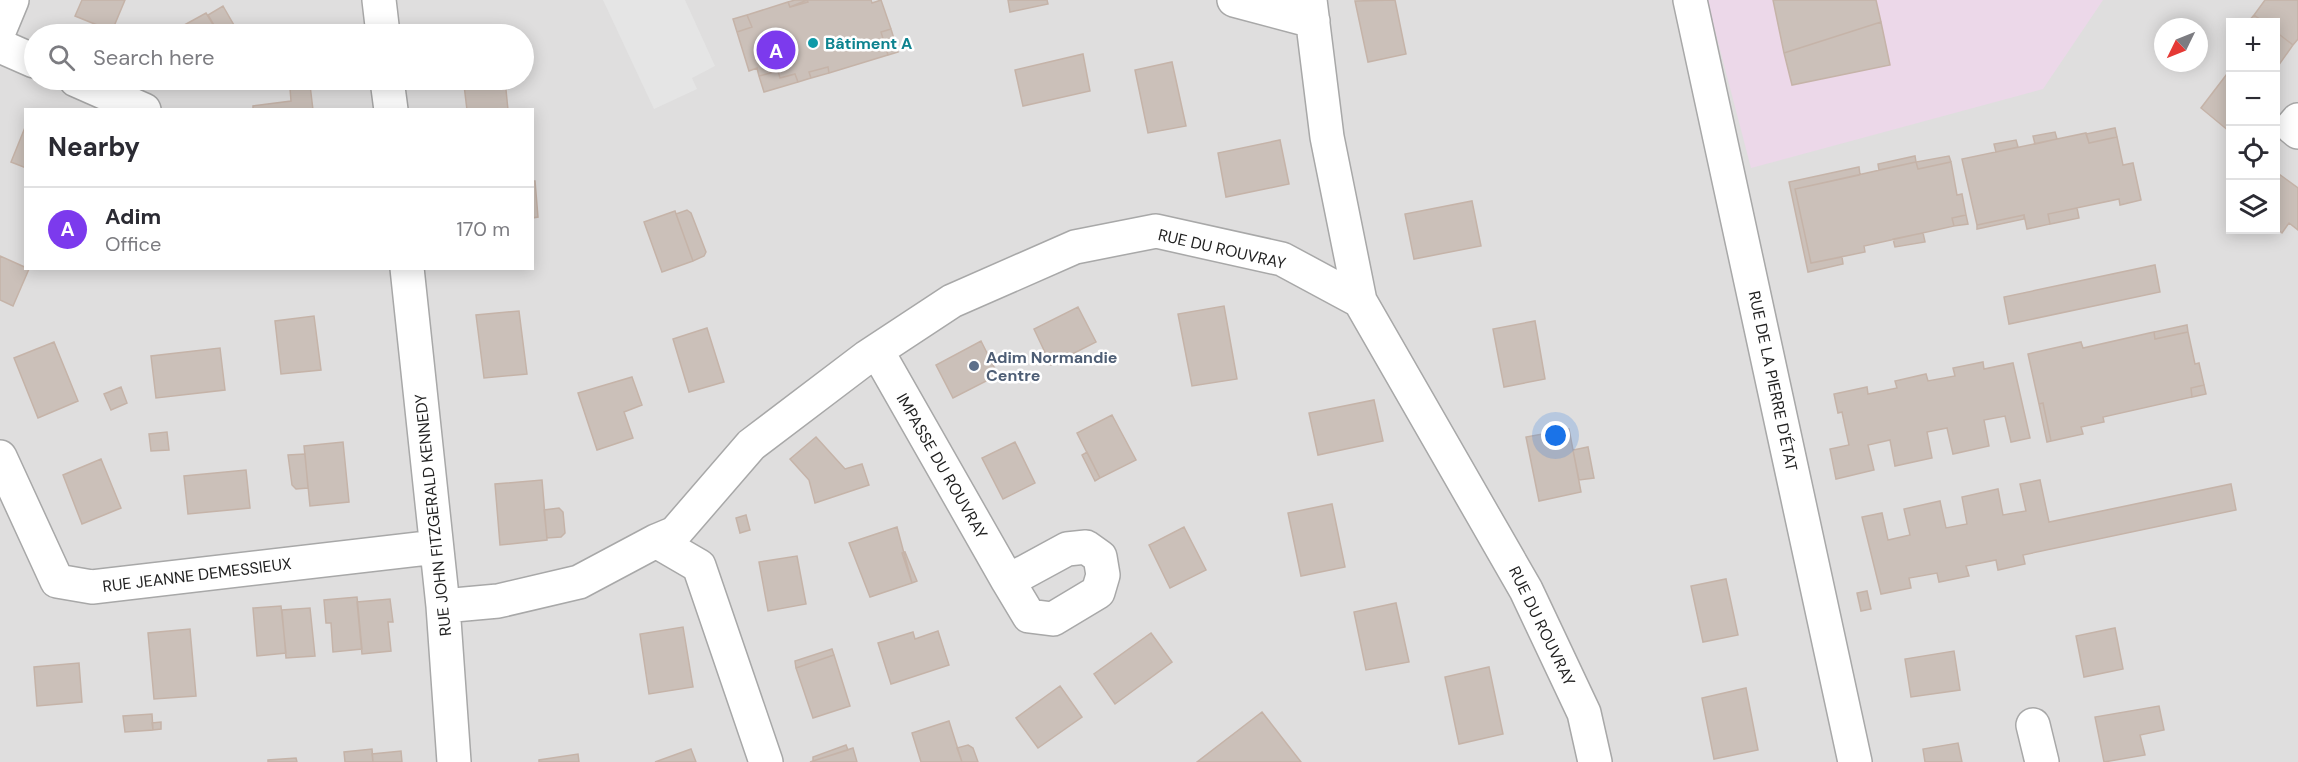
<!DOCTYPE html>
<meta charset="utf-8">
<style>
:root{--surface:#fff;--page:#f2f2f3;--text:#2b2b33;--muted:#7c7c81;--line:#e1e1e2;--accent:#7c3aed}
body{margin:0;font-family:"DM Sans",sans-serif;background:var(--page);color:var(--text)}
.controls{position:absolute;right:18px;top:18px;display:grid;overflow:hidden;border-radius:0px;box-shadow:0 3px 15px #0003}
.controls button{width:54px;height:54px;display:grid;place-items:center;padding:0;border:0;border-bottom:2px solid var(--line);background:var(--surface);color:var(--text);font:30px sans-serif}
.compass{position:absolute;left:2154px;top:18px;width:54px;height:54px;border-radius:50%;background:var(--surface);box-shadow:0 3px 15px #0003;rotate:227deg}
.you{position:absolute;left:1556px;top:436px;width:21px;height:21px;margin:-15px;border:4px solid #fff;border-radius:50%;background:#1a73e8;box-shadow:0 0 0 9px #1a73e833}
.badge{display:grid;place-items:center;width:39px;height:39px;border-radius:50%;background:var(--accent);color:#fff;font-size:20px;font-weight:700}
.pin{position:absolute;translate:-50% -50%;border:3px solid #fff;box-shadow:0 2px 6px #0006}
.list{margin:0;padding:0;list-style:none}
h2{display:flex;justify-content:space-between;align-items:center;height:78px;margin:0;padding:0 24px;font-size:26px}
h2 small{font-size:20px;font-weight:400;color:var(--muted)}
.list li{display:grid;grid-template-columns:39px 1fr auto;gap:18px;align-items:center;box-sizing:border-box;height:84px;padding:0 24px;border-top:2px solid var(--line)}
.list b{display:block;font-size:22px;white-space:nowrap}
.list p{margin:0;font-size:20px;white-space:nowrap;color:var(--muted)}
.list em{font-size:20px;font-style:normal;color:var(--muted)}
.icon{flex:none;width:33px;height:33px;fill:none;stroke:currentColor;stroke-width:2;stroke-linecap:round;stroke-linejoin:round}
.map{position:relative;flex:none;width:2298px;height:762px;overflow:hidden}
.search{position:absolute;background:var(--surface);box-shadow:0 3px 15px #0003;left:24px;top:24px;width:510px;height:66px;display:flex;align-items:center;gap:15px;box-sizing:border-box;padding:0 21px;border-radius:33px;color:var(--muted);font-size:22px}
.panel{position:absolute;background:var(--surface);box-shadow:0 3px 15px #0003;left:24px;top:108px;width:510px;height:162px;border-radius:0px}
.map>svg:first-child{display:block}
</style>
<div class="map">
<svg width="2298" height="762" viewBox="0 0 2298 762">
<rect width="100%" height="100%" fill="#f2eee7"/>
<!-- residential -->
<path fill="#dfdede" fill-rule="evenodd" d="M0,0H2298V762H0ZM2230,22H2276V230H2230ZM2163,27H2199V63H2163ZM34,34H524V80H34ZM26,110H532V268H26Z"/>
<!-- industrial -->
<path fill="#ecd8e9" d="M1707,0H2103L2043,89L1751,168Z"/>
<!-- parking -->
<path fill="#e5e5e5" d="M603,0H685L715,66L692,78L697,89L654,109Z"/>
<!-- building -->
<path fill="#cbc0b9" stroke="#c5b3a8" stroke-width="1.5" d="M82,0H125L112,31L75,16Z
M795,0H807L808,2L790,7L788,2Z
M807,0H871L872,3L881,0L891,29L881,32L888,55L829,73L828,67L809,72L811,78L798,82L795,74L780,78L778,71L759,76L757,68L749,71L737,32L752,27L747,15L788,2L790,7Z
M1008,0H1047L1048,4L1010,12Z
M1395,0L1406,54L1368,62L1355,1Z
M1773,0H1876L1881,22L1784,53Z
M2265,0H2298V39L2293,45L2276,32V22H2264L2254,15Z
M223,6L235,27L219,34L208,15Z
M206,13L219,34H168Z
M747,15L752,27L737,32L733,19Z
M2254,15L2264,22H2248Z
M1881,22L1890,65L1792,85L1784,53Z
M891,29L898,52L888,55L881,32Z
M2276,32L2293,45L2276,69Z
M1083,54L1090,91L1023,106L1015,70Z
M1172,62L1186,126L1148,133L1135,70Z
M828,67L829,73L811,78L809,72Z
M2230,70V132L2201,108Z
M778,71L780,78L795,74L798,82L764,92L759,76Z
M505,80L508,110H467L464,85Z
M310,85L313,110H253V106L291,101L290,88Z
M26,125V168L11,162Z
M2115,128L2117,137L2089,143L2086,134Z
M2055,132L2057,139L2035,144L2033,136Z
M2086,133L2089,143L2117,137L2123,165L2133,163L2141,200L2120,205L2119,199L2048,214L2050,224L2027,229L2024,215L1977,225L1962,159Z
M1280,140L1289,184L1226,197L1218,153Z
M2016,140L2018,147L1996,152L1994,144Z
M1915,156L1916,162L1879,170L1878,164Z
M1949,156L1951,162L1918,169L1916,162Z
M1916,162L1918,169L1951,162L1957,195L1962,194L1966,215L1952,218L1954,226L1864,246L1865,252L1811,263L1795,189Z
M1859,167L1860,175L1795,189L1811,263L1842,257L1843,264L1808,272L1789,182Z
M2279,174L2298,188V230L2289,223L2282,233L2276,228V179Z
M532,181H535L538,217L532,218Z
M1472,201L1481,246L1414,259L1405,214Z
M2077,208L2079,218L2050,224L2048,214Z
M687,210L691,213L706,252L704,256L693,261L676,214Z
M675,211L693,261L662,272L644,222Z
M1966,215L1968,224L1954,226L1952,218Z
M2024,215V219L1977,229V225Z
M1923,233L1925,242L1895,247L1893,239Z
M0,256L29,269L13,306L0,300Z
M2155,265L2160,292L2009,324L2004,297Z
M1224,306L1237,379L1192,386L1178,314Z
M1078,307L1096,342L1051,365L1034,329Z
M519,311L527,374L484,378L476,315Z
M314,316L321,370L281,374L275,321Z
M1535,321L1545,379L1504,387L1493,329Z
M2187,325L2188,332L2155,339L2154,332Z
M707,328L724,382L689,392L673,339Z
M2154,332L2155,339L2188,332L2195,364L2199,363L2204,385L2191,388L2192,397L2103,417L2104,422L2081,427L2083,434L2051,441L2043,403L2039,404L2028,354L2081,342L2083,348Z
M981,341L998,375L953,398L936,365Z
M54,342L78,401L38,418L14,358Z
M220,348L225,390L156,398L151,356Z
M1983,362L1984,369L2013,363L2030,438L2011,442L2005,416L1984,420L1989,446L1953,454L1947,428L1927,432L1932,458L1895,466L1890,440L1868,445L1874,470L1836,479L1830,449L1849,445L1842,412L1838,413L1834,394L1867,387L1868,394L1897,388L1895,381L1926,374L1928,381L1955,376L1953,368Z
M632,377L642,405L624,412L633,438L597,450L578,393Z
M2204,385L2206,394L2192,397L2191,388Z
M121,387L127,403L111,410L104,394Z
M1374,400L1383,441L1318,455L1309,413Z
M2043,403L2051,441L2047,442L2039,404Z
M1112,415L1136,460L1100,478L1077,433Z
M1569,429L1581,492L1539,501L1526,437Z
M167,432L169,450L151,451L149,434Z
M816,437L845,469L862,464L869,485L815,503L809,480L790,459Z
M343,442L349,502L310,506L304,446Z
M1015,442L1035,483L1003,499L982,458Z
M1588,447L1594,478L1579,480L1573,450Z
M1087,452L1100,478L1095,481L1082,455Z
M305,454L308,488L296,489L292,485L288,455Z
M101,459L121,508L82,524L63,475Z
M246,470L250,508L188,514L184,476Z
M542,480L547,540L500,545L495,484Z
M2040,480L2049,522L2231,484L2236,510L2023,555L2025,564L1998,570L1996,560L1966,566L1969,576L1939,582L1937,573L1909,578L1911,588L1881,594L1862,517L1882,513L1888,540L1910,535L1904,509L1940,501L1946,528L1967,524L1962,497L1998,489L2003,515L2026,511L2020,484Z
M1332,504L1345,567L1301,576L1288,513Z
M559,508L563,512L565,533L561,537L547,538L544,510Z
M746,515L750,530L740,533L736,518Z
M897,527L912,583L870,597L849,543Z
M1184,527L1206,570L1170,588L1149,545Z
M905,552L917,581L912,583L902,553Z
M797,556L806,604L768,611L759,562Z
M1726,579L1738,635L1703,642L1691,586Z
M1867,591L1871,609L1861,611L1857,593Z
M357,597L362,649L333,652L331,623H326L324,600Z
M390,599L393,622H388L391,651L362,654L357,602Z
M1396,603L1409,662L1366,670L1354,612Z
M281,606L286,653L257,656L253,608Z
M310,608L315,656L286,658L282,610Z
M683,627L693,687L649,694L640,634Z
M2115,628L2123,669L2084,677L2076,636Z
M190,629L196,696L154,699L148,633Z
M938,631L949,665L891,684L878,643L913,632L915,639Z
M1151,633L1172,662L1115,704L1094,674Z
M832,649L834,655L796,668L795,661Z
M1954,651L1960,690L1911,697L1905,659Z
M834,655L850,706L813,718L796,668Z
M79,663L82,702L37,706L34,667Z
M1489,667L1503,734L1459,744L1445,677Z
M1060,686L1082,717L1038,748L1016,718Z
M1746,688L1758,750L1714,759L1702,698Z
M2159,706L2164,730L2140,735L2145,755L2104,762L2095,717Z
M1262,712L1301,762H1197Z
M152,714L153,730L125,732L123,716Z
M949,721L962,762H921L912,733Z
M161,722V729L153,730L152,723Z
M1958,743L1962,762H1925L1923,749Z
M846,745L848,750L813,761V757Z
M968,745L973,748L978,762H962L957,748Z
M853,748L857,762H810Z
M372,749L373,762H345L344,752Z
M691,749L696,762H655Z
M401,751L402,762H373L372,754Z
M578,754L579,762H539V760Z
M296,758L297,762H268V760Z"/>
<g fill="none" stroke-linecap="round" stroke-linejoin="round">
<!-- minor casing -->
<g stroke="#a8a8a8" stroke-width="36">
<path id="minor" d="M379,0L383,34
M1234,0L1313,21
M1310,0L1327,137L1360,301
M0,29L12,0
M0,46L34,61
M76,80L144,110
M387,80L391,110
M2298,120L2292,127L2298,132
M407,268L443,606L454,762
M877,351L1008,581L1029,616L1053,619L1098,592L1103,575L1100,557L1086,547L1067,549L1008,581
M0,457L57,581L92,587L436,547
M656,541L675,533L751,445L867,357L952,301L1075,247L1156,231L1282,259L1360,301L1526,590L1584,713L1595,762
M443,606L498,601L579,582L656,541L699,566L766,762
M2033,725L2042,762"/>
</g>
<!-- tertiary casing -->
<g stroke="#a8a8a8" stroke-width="36">
<path id="tertiary" d="M1690,0L1855,762"/>
</g>
<!-- minor -->
<use href="#minor" stroke="#fff" stroke-width="33"/>
<!-- tertiary -->
<use href="#tertiary" stroke="#fff" stroke-width="33"/>
</g>
<!-- markers -->
<circle fill="#0f9aa8" stroke="#fff" stroke-width="2" cx="813" cy="43" r="6"/>
<circle fill="#5c6f8a" stroke="#fff" stroke-width="2" cx="974" cy="366" r="6"/>
<g text-anchor="middle" dominant-baseline="central" stroke-width="5" stroke-linejoin="round" paint-order="stroke">
<!-- culture labels -->
<g font-size="16" font-weight="bold" fill="#0d838f" stroke="#fff" text-anchor="start">
<text x="825" y="43">Bâtiment A</text>
</g>
<!-- street labels -->
<g font-size="16" fill="#212121" stroke="#fff">
<text transform="translate(1222 249) rotate(13)">RUE DU ROUVRAY</text>
<text transform="translate(1773 381) rotate(78)">RUE DE LA PIERRE D'ÉTAT</text>
<text transform="translate(942 466) rotate(60)">IMPASSE DU ROUVRAY</text>
<text transform="translate(433 515) rotate(-96)">RUE JOHN FITZGERALD KENNEDY</text>
<text transform="translate(197 575) rotate(-7)">RUE JEANNE DEMESSIEUX</text>
<text transform="translate(1542 626) rotate(64)">RUE DU ROUVRAY</text>
</g>
<!-- service labels -->
<g font-size="16" font-weight="bold" fill="#4e5e75" stroke="#fff" text-anchor="start">
<text x="986" y="357">Adim Normandie<tspan x="986" dy="18">Centre</tspan></text>
</g>
</g>
</svg>
<div class="controls">
<button>+</button>
<button>−</button>
<button><svg class="icon" aria-label="locate" viewBox="0 0 24 24"><circle cx="12" cy="12" r="6"/><path d="M12 2v4M12 18v4M2 12h4M18 12h4"/></svg></button>
<button><svg class="icon" aria-label="layers" viewBox="0 0 24 24"><path d="M12 4l9 5-9 5-9-5zM3 14l9 5 9-5"/></svg></button>
</div>
<svg class="compass" viewBox="-18 -18 36 36"><path d="M0-13l5 13h-10z" fill="#e53935"/><path d="M0 13l5-13h-10z" fill="#7c7c81"/></svg>
<div class="you"></div>
<div class="pin badge" style="left:776px;top:50px">A</div>
<div class="search"><svg class="icon" aria-label="search" viewBox="0 0 24 24"><circle cx="10" cy="10" r="6"/><path d="M15 15l6 6"/></svg>Search here</div>
<section class="panel">
<h2>Nearby<small></small></h2>
<ul class="list">
<li><span class="badge">A</span><div><b>Adim</b><p>Office</p></div><em>170 m</em></li>
</ul>
</section>
</div>
